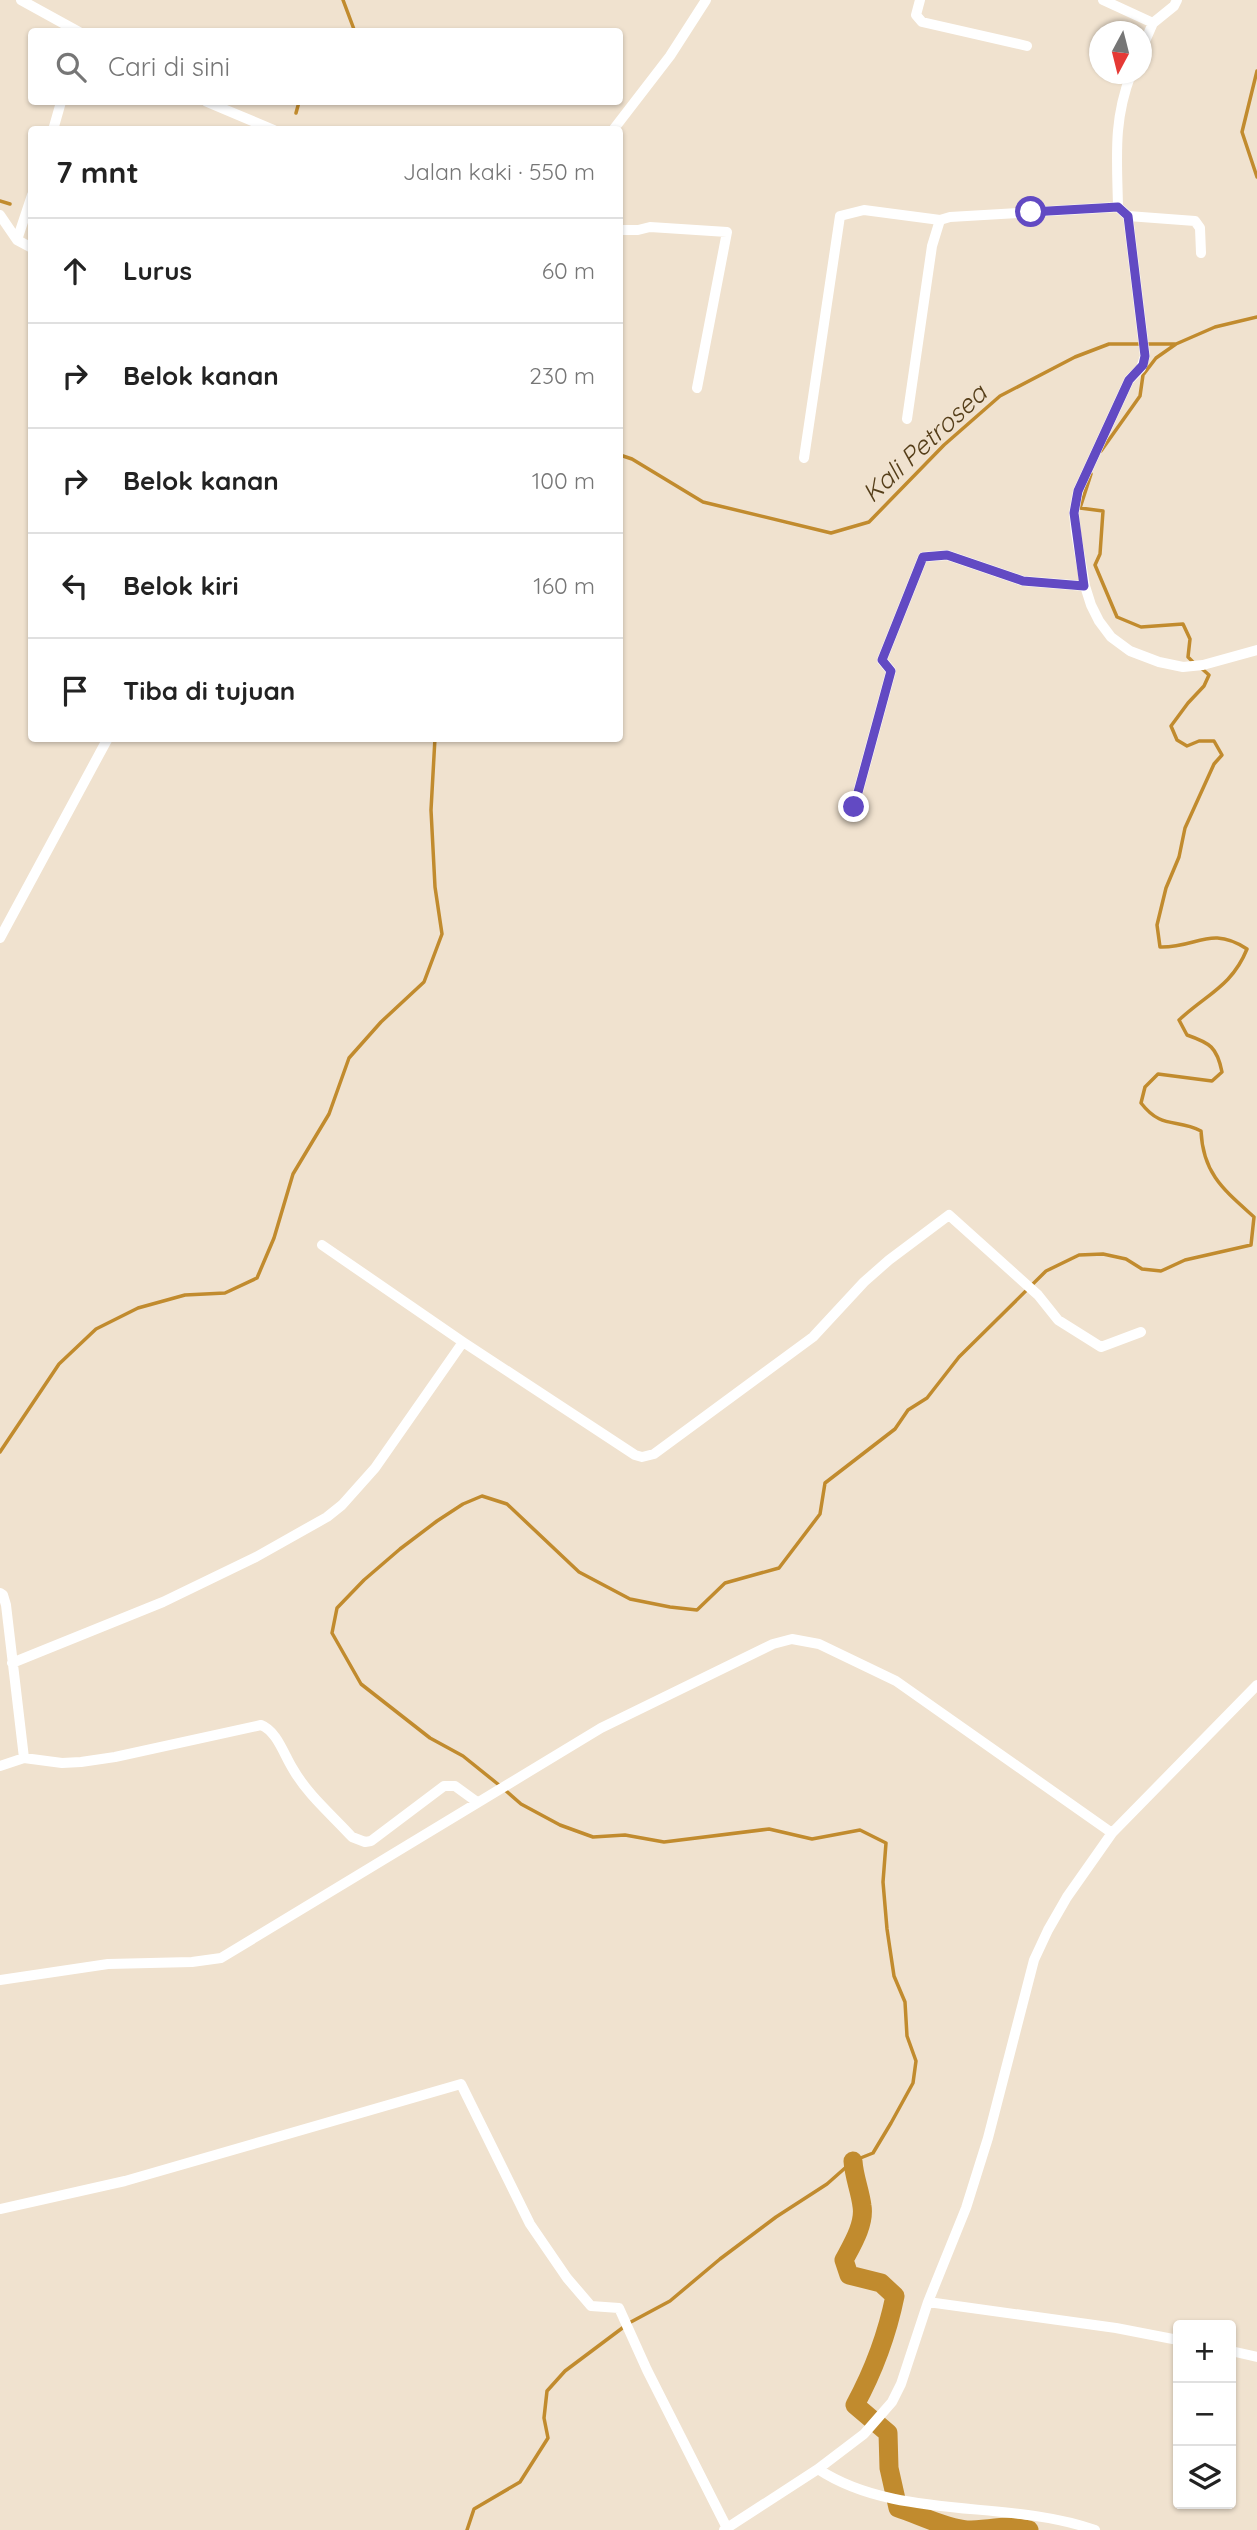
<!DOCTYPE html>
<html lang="id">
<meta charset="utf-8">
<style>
:root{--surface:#fff;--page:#f6f6f6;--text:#222;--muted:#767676;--line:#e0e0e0}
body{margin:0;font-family:Quicksand,sans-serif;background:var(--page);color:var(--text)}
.controls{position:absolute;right:21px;bottom:21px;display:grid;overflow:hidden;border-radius:7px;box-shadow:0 2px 5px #0004}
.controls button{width:63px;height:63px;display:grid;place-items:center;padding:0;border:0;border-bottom:2px solid var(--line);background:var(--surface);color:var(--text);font:35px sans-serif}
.compass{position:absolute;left:1089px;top:21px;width:63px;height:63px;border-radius:50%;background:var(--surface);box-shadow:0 2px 5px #0004;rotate:187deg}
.stop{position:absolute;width:21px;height:21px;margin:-16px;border:5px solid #624ac3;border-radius:50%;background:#fff}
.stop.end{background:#624ac3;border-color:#fff;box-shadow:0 2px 7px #0008}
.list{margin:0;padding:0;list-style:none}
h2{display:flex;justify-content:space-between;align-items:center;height:91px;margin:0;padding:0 28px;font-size:30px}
h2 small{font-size:23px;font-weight:400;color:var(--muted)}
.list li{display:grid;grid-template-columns:46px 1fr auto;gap:21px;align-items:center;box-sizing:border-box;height:105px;padding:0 28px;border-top:2px solid var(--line)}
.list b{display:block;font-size:26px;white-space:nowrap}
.list em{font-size:23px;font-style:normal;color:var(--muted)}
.icon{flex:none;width:38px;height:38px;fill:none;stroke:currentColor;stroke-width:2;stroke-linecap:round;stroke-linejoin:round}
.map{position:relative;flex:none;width:1257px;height:2530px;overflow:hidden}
.search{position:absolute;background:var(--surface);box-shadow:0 2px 5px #0004;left:28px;top:28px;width:595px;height:77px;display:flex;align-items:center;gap:18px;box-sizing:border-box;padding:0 24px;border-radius:7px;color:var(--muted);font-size:26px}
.panel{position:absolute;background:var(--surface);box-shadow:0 2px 5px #0004;left:28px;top:126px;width:595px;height:616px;border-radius:7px}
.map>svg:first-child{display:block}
</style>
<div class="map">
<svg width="1257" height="2530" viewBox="0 0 1257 2530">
<rect width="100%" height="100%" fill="#f0e2cf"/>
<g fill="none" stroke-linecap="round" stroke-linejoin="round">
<!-- stream -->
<path stroke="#c18b2e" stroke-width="3.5" d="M343,0L355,32
M1257,71L1242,132L1257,177
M296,113L299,102
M0,201L10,204
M1101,451L1140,396L1143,375L1156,358L1176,344
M620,455L632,459L703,502L831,533L869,522L944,445L1000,396L1075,357L1109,344H1176L1215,327L1257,317
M1091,474L1080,508L1103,511L1100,554L1095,565L1117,617L1141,627L1183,624L1190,639L1188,657L1194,663
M0,1452L59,1364L96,1329L138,1308L185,1295L225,1293L257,1278L274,1238L293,1174L329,1114L349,1058L381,1022L424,982L442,934L435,887L431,810L435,738
M499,1785L463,1756L430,1738L361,1684L332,1633L337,1608L364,1580L400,1549L437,1521L463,1504L482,1496L507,1504L579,1572L630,1599L670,1607L697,1610L725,1583L779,1568L820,1514L825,1483L895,1429L908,1410L927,1398L959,1357L1046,1271L1079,1255L1103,1254L1126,1259L1142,1269L1161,1271L1185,1260L1251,1245L1254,1217C1224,1190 1203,1174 1201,1131C1176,1118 1162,1130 1141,1103L1145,1087L1158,1074L1212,1081L1222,1072C1217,1047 1210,1043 1187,1035L1179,1020C1207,994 1232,986 1247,949C1210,925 1197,948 1160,947L1157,925L1166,888L1179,857L1185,828L1214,764L1222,755L1214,741H1199L1187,746L1177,740L1171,726L1188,703L1204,686L1209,675L1200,667
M467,2530L474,2509L520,2482L548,2438L544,2418L547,2391L565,2371L629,2323L670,2301L720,2259L776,2217L827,2184L853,2161L873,2153L891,2123L913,2083L916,2061L907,2036L905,2002L894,1976L887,1929L883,1882L886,1843L860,1830L812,1839L769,1829L664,1842L625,1835L593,1837L560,1825L521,1804L505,1790"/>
<!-- river -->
<path stroke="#c18b2e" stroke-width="19" d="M853,2161C854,2177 860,2190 862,2206C865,2224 852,2245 844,2260L849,2275L881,2283L895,2296C887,2335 874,2370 855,2405L888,2433L889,2468L898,2508C917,2514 947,2529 967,2530C990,2530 1006,2524 1029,2530"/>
<!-- minor -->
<path stroke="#fff" stroke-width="10" d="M21,0L79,32
M920,0L916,15L922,22L1027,46
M1103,0L1153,23
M1142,48L1153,23L1174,6L1177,0
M1131,74C1113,121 1117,157 1118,207L1128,216L1145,356L1141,368L1129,380L1078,491L1074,513L1076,533L1085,586L1091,605L1099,621L1111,637L1130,651L1159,662L1183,667L1203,665L1257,650
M207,102L274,130
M53,130L61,102
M613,130L670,56L706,0
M0,215L17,240L32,248
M1128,216L1195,221L1200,228L1201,253
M620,230H638L650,227L727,232L697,388
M17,240L32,195
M907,419L932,246L940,220L950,217L1118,207
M804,458L840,216L864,210L940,220
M854,807L891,671L882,660L923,557L947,555L1023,581L1085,586
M0,938L108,738
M322,1245L463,1342L635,1455L642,1457L654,1454L813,1337L864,1282L889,1260L949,1215L1038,1295L1058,1320L1101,1347L1141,1332
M0,1593L3,1595L6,1605L24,1758L0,1766
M12,1663L163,1602L256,1557L327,1517L342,1505L375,1468L463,1342
M24,1758L62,1763L81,1762L115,1757L261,1725C277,1731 284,1755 293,1769C307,1794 333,1816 352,1837L365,1842L371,1841L444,1786H455L477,1802
M0,1980L108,1964L192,1962L221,1958L601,1728L773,1644L792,1639L819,1644L896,1681L1112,1833
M0,2209L125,2181L461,2084L530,2224L567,2278L591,2306L619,2308L647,2370L727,2528
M928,2302L1116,2328L1178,2340
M1231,2351L1257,2357
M818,2469C896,2521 1008,2499 1095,2530
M724,2530L818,2469L864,2434L892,2402L901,2384L928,2302L966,2208L988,2138L1034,1960L1048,1930L1067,1897L1112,1833L1257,1685"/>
</g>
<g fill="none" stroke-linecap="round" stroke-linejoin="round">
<!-- route -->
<path stroke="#624ac3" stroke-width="9" d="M854,807L891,671L882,660L923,557L947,555L1023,581L1084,586L1074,513L1078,491L1129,380L1143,365L1145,356L1128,216L1118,207L1031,212"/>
</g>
<g text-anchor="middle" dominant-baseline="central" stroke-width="6" stroke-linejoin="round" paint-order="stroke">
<!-- water labels -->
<g font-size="26" font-style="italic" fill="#553e19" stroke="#f0e2cf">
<text transform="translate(924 443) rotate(-43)">Kali Petrosea</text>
</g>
</g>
</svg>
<div class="controls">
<button>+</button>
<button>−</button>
<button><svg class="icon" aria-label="layers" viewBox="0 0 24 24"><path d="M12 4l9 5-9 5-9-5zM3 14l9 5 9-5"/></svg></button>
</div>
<svg class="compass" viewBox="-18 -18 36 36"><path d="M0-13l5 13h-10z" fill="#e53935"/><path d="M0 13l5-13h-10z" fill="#767676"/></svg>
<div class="stop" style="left:1031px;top:212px"></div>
<div class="stop end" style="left:854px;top:807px"></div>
<div class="search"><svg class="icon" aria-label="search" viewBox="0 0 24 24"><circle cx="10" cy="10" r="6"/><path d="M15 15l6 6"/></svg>Cari di sini</div>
<section class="panel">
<h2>7 mnt<small>Jalan kaki · 550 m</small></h2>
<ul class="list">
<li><svg class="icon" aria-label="ahead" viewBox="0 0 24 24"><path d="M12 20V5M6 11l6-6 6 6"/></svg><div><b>Lurus</b></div><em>60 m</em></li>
<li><svg class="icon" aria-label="right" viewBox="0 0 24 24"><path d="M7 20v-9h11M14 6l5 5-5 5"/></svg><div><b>Belok kanan</b></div><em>230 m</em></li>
<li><svg class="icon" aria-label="right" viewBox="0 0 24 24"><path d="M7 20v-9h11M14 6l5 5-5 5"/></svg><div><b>Belok kanan</b></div><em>100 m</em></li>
<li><svg class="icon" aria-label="left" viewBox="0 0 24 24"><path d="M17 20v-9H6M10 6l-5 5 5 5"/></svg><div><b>Belok kiri</b></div><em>160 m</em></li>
<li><svg class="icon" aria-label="arrive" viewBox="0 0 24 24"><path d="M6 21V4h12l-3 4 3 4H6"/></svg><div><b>Tiba di tujuan</b></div></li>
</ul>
</section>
</div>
